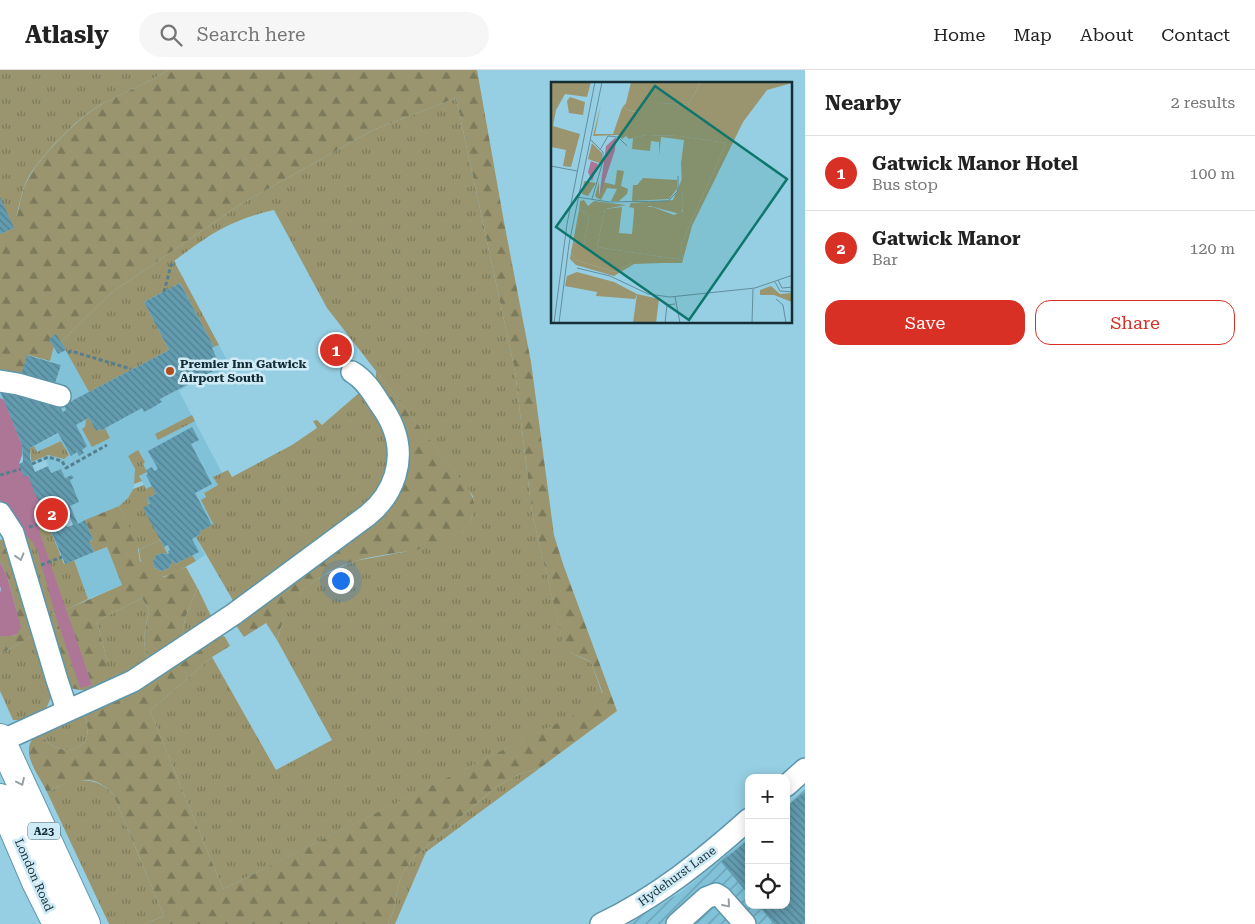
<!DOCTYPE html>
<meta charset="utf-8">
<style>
:root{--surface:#fff;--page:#f6f6f6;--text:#222;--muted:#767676;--line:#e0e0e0;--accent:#d93025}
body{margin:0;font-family:"Roboto Serif",serif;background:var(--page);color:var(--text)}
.controls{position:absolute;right:15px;bottom:15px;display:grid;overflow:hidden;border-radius:10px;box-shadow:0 2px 12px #0003}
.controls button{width:45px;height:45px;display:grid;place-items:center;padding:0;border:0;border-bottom:1px solid var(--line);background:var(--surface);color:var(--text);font:25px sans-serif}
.you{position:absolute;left:340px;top:510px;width:18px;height:18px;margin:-12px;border:4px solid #fff;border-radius:50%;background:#1a73e8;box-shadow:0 0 0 8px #1a73e833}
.badge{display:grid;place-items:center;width:32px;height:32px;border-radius:50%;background:var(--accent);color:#fff;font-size:16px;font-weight:700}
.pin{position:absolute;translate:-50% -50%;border:2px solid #fff;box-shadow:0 1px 5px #0006}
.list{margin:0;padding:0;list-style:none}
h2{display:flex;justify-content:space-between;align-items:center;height:65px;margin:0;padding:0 20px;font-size:21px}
h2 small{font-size:16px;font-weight:400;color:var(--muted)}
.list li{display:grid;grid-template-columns:32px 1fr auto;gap:15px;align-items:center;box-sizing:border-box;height:75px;padding:0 20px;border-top:1px solid var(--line)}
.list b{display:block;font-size:19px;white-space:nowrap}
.list p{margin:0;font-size:16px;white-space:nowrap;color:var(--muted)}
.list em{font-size:16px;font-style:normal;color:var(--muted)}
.actions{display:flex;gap:10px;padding:15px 20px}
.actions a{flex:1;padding:11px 0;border:1px solid var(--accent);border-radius:15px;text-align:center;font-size:18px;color:var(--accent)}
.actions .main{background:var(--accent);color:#fff}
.icon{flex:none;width:28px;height:28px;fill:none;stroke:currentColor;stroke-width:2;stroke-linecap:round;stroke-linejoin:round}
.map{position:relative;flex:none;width:805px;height:854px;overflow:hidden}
header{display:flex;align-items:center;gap:30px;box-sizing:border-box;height:70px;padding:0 25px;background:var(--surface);border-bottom:1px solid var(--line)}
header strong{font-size:24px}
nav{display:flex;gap:28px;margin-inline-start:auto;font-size:18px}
.search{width:350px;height:45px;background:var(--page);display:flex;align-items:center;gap:12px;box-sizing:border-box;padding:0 18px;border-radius:28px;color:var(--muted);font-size:19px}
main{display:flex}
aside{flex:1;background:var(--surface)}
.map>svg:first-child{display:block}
</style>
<header>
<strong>Atlasly</strong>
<div class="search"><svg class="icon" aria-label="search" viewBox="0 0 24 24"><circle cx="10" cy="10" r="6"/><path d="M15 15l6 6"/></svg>Search here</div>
<nav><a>Home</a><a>Map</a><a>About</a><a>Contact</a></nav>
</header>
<main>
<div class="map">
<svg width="805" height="854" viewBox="0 0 805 854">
<defs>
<pattern id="industrial-furrows" width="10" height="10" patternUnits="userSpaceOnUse" patternTransform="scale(1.25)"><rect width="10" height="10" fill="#81c2d9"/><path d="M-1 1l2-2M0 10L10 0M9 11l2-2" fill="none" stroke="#689eb1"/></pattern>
<pattern id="grass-tufts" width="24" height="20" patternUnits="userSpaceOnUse" patternTransform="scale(1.25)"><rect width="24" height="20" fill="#9a956e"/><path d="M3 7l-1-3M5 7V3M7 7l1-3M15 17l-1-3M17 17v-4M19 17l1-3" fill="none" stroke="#7c7a5b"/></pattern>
<pattern id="forest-firs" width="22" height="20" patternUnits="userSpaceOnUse" patternTransform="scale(1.25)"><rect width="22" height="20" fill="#9a956e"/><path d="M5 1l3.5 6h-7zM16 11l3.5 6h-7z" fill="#7c7a5b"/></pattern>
<pattern id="building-back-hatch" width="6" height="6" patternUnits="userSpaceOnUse" patternTransform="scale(1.25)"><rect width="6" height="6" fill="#639baf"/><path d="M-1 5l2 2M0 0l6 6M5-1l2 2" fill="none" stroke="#507f8f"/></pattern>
</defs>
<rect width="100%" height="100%" fill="#96cfe4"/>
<!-- built -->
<path fill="#81c2d9" d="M61,272L89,322L64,335L66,340L63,342L31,326L27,328L25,323L4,330L0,328V307L53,319L61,295L50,291L54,276Z
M219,275L227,290L223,300L204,310L202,308L179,321L222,403L214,407L218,415L204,423L213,454L200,462L201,464L196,467L205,485L196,491L192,485L175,494L172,491L143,438L147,428L146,419L139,406L142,394L145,392L128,386L134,397L135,404L134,416L128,428L119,436L78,454L70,436L79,432L70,410L74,408L73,405L65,408L61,399L51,403L46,390L32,395L31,392L48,385L64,389L69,385L61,371L37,383L34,376L86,350L85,357L110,368L105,358L142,338L144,342L162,333L160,329L221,297L212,278Z
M107,477L122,515L88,529L74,490Z"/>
<!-- industrial -->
<path fill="url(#industrial-furrows)" d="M805,719V854H628L681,822L749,767V835H786V735Z"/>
<!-- grass -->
<path fill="url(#grass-tufts)" d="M0,0H168C147,14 122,23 100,35C79,46 41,86 29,106C21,121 18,141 14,158L0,164Z
M456,28L515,301L532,443L563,572L571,583L591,592L602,623H605L611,627L223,819L150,641L212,587L276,700L332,670L277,570L286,542L291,532L307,516L324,505L354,491L404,482L462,463C472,452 476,441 473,426L327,238L274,140C230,150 210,164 174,191L219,275L214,277L180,213L144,232L169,280L89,322L61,272L111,223L241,134L373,60Z
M359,323L378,340L392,388L378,424L235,534L196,467L201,464L199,462L213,454L201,430L206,427L204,423L218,415L213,407L228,400L232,407L292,375L317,358L313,351L317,350L322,355Z
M192,345L195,351L158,370L155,364Z
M61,371L69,385L64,389L48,385L31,392L30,378L34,376L37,382Z
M138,380L145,392L143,394L147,402L139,406L142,411L134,414L135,399L128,386Z
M144,415L146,419L152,416L156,424L147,428L160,470L139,480L119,436L128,428L133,419Z
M48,454L64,494L74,490L88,529L66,540L92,615L55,543L44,546L24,463L26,461Z
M198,519L213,550L182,571C183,552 188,536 198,519Z
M142,528L149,540C145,564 140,569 150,593L107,617V591L97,551Z
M38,561L52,625L46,639L24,650H13L0,621V584L23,572Z
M83,642C101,680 62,694 39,663Z
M540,698L426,782L395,854H388L394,839L398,815L402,804L415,786L496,717L518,705Z
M80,710C94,711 103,713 113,724L164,846L144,854H109L47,722L71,711Z"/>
<!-- forest -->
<path fill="url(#forest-firs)" d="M168,0H477L504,152L531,292L554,465L563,494L617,641L540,698L518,705L496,717L415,786L402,804L398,815L394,839L388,854H144L164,846L113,724C93,701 70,711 47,722C38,703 16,679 39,663C62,694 101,680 83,642L216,563L225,567L230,576L212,587L150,641L223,819L610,627L605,623L603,624L591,592C580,585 568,586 563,573L532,443L515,301L456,28L373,60L241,134L111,223L61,272L54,276L50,291L28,285L20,309L0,307V164L14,158L10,149L17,146C20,133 22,120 28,109C37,90 78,48 97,37C120,23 146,15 168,0Z
M376,301L468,419C474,428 477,437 472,447C470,453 467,459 462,463C441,480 393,482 367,488C352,491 337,497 324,505C294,523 287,537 277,570L266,553L244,567L237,557L239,546L397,425L376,314Z
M119,436L137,473L140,491L164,507L186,497L198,519C188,536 183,552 182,571L150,593C140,568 145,565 149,540L142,528L97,551L107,591V617C94,620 84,622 71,618L44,546L55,543L80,617L92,615L65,540L122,515L107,477L94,482L89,471L93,470L85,450Z
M10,467L38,561L23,572L0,584V566H11L17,564L18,550L16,539L7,506L0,492V470Z"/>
<!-- garden -->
<path fill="#9a956e" d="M89,348L96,360L99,359L100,361L105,358L110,368L92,377L82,359L85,357L86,350Z
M160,470L168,484L162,483L156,485L153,491L155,498L162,501L169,498L173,490L175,494L192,485L196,491C172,505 143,523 139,480Z"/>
<!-- water -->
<path fill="#ad7697" d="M0,328L4,330L22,375V385L19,394L24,406L28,405L48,448L42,451L39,461L92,615L80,618L56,547L38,482L32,471L14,454L0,430Z
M0,492L7,506L21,557L17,564L11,566H0V523L1,519L0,516Z"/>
<!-- building -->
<path fill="url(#building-back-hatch)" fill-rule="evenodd" d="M0,127L14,158L0,164Z
M180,213L214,277L212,278L221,297L160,329L162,332L152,338L144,342L142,338L100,361L99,359L96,361L89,348L76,355L87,376L82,380L84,383L79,386L77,382L71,386L58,363L30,378V389L35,402L48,396L51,403L61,399L65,408L72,405L74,408L70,410L79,432L70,436L78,454L85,450L93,470L89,471L94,482L65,494L48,454H46L44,450L48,448L35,424L28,405L24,407L19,394L23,392L22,375L0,321L25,323L27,328L31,326L58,333L63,342L66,340L64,335L169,280L144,232ZM66,437L73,455L67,457L63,449L61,450L57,441Z
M56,264L66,280L58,284L49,269Z
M27,285L61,295L53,319L20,309Z
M192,357L199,370L191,374L212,414L195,423L212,455L199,462L201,464L192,469L199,482L175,494L173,490L169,498L162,501L155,498L153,491L156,485L162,483L168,484H169L168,481L170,480L168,475L164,477L143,438L150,434L147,428L156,424L146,405L148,404L146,400L152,397L154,401L158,399L148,381Z
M805,722V854H774L758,835H786V737Z
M749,769V825L721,792Z"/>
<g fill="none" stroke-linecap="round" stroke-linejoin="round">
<!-- minor casing -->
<g stroke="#5e96aa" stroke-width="24">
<path id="minor" d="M0,311L18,314L60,326
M0,443L13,463L57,610L67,640
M1,671L133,611L234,544L368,445C394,424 406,390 393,357C390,349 385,341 380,334C372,321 364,309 352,302
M786,716L805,699
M601,854C656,828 703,790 749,749
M677,854L706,828L716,824L721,827L745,854"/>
</g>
<!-- major casing -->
<g stroke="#5e96aa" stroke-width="30">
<path id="major" d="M0,668L86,854
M0,728L36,812L57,854"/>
</g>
<!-- path -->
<path stroke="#567e8d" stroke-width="3" stroke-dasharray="4 2.5" stroke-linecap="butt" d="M164,222L171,195L175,192
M68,283L71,281L131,299
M32,394L48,387L62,391L66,398L107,375
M0,405L21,399
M29,457L45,452
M41,495L62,487"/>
<!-- minor -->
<use href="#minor" stroke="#fff" stroke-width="21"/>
<!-- major -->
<use href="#major" stroke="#fff" stroke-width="28"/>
</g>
<!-- one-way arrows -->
<defs><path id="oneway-chevron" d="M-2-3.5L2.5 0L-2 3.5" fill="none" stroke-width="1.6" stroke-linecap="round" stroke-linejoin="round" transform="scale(1.25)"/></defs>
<g stroke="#96a0a4">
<use href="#oneway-chevron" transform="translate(20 487) rotate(73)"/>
<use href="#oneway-chevron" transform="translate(21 712) rotate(65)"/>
<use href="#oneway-chevron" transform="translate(727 834) rotate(49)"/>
</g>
<!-- markers -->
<circle fill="#b14c1c" stroke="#cfebf6" stroke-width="2" cx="170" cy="301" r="5"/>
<g text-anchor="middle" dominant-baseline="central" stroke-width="5" stroke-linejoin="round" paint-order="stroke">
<!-- shield labels -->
<rect fill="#cfebf6" stroke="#4d666f" stroke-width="1" x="28" y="752.5" width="32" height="17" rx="4"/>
<g font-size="11" font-weight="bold" fill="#152d35">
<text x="44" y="761">A23</text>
</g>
<!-- poi labels -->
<g font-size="12" font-weight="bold" fill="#152d35" stroke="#cfebf6" text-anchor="start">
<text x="180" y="294">Premier Inn Gatwick<tspan x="180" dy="14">Airport South</tspan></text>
</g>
<!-- street labels -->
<g font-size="12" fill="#152d35" stroke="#cfebf6">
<text transform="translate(34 805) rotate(66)">London Road</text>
<text transform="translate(677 806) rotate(-36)">Hydehurst Lane</text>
</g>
</g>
<!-- overview -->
<g transform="translate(551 12)">
<rect width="241" height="241" fill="#96cfe4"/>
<path d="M80,0H150L137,23L110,21L88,31L71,26L75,21ZM19,15L34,20L32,33L18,31L16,19ZM96,53L128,54L175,61L130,163L132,178L46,165L54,127L71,125L68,151L81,152L83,130L90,125H102L123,133L132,129L130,81L133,58L110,55L108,74V60L100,59L99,69L81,67L82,56ZM41,61L51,71V82L37,77ZM92,96L126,98V107L118,117L81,119L82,103H86ZM33,99L45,101L37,114L31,112ZM28,128L36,131L38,136L33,162L22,160ZM20,170L24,178L64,190L81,181H112L83,182L63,194L25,183L19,177ZM26,190L63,200L86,212L84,217L45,214L46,210L14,204L16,194Z" fill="#9a956e"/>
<path d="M0,0H40L36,15L14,12L5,28L2,44L29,52L20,85L12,84L15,68L0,65ZM150,0L241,1L216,8L192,40L141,144L131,181H81L64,190L24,178L20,170L22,160L33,162L38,136L36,131L28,128L29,119L33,118L37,124L43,119L75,123L54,127L46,165L132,178L130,163L175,61L128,54L96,53L78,57L75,54L71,57L67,53L42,54L50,22L44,52H62L71,26L87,31L96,25L110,21L137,23ZM66,88L73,89L70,104L77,107L76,112L68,119H60L66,107L56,106L50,118L46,116L44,114L48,99V115L52,100L64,103ZM131,97L132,127L129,132L99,124L83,130V126L78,125L80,121L122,118ZM220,204L229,212L241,211V220L223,213H209V208ZM86,212L108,217L105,241H82Z" fill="#9a956e"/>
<path d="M65,55L64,68L48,116L55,64ZM40,79L47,82L41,99L37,90Z" fill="#ad7697"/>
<path fill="none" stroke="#628e9e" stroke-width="1" d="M39,57L52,70V79L41,117M49,68L57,54L67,55L76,64M0,84L26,89M26,115L58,120L117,119L127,109V94M26,186L59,194L97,212L119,215L204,206L242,193M227,198L231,206L242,205M224,200L229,209L242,210M124,215L129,241M225,217L232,223L235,241M3,241L16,142L44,0M8,241L18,162L51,0M114,241L116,223L124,222M201,241L202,207"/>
<path fill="#0f766e" fill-opacity="0.15" stroke="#0f766e" stroke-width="2.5" d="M104,4L236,97L138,238L5,145Z"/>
<rect width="241" height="241" fill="none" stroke="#152d35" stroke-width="2.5"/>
</g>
</svg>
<div class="controls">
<button>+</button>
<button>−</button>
<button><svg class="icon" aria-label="locate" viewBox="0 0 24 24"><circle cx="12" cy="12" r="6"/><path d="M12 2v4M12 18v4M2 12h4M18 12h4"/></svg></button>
</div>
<div class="you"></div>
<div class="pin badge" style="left:336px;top:280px">1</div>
<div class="pin badge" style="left:52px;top:444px">2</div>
</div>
<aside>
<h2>Nearby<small>2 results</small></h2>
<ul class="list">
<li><span class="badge">1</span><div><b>Gatwick Manor Hotel</b><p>Bus stop</p></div><em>100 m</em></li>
<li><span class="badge">2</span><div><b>Gatwick Manor</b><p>Bar</p></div><em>120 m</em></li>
</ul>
<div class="actions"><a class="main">Save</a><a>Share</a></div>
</aside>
</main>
